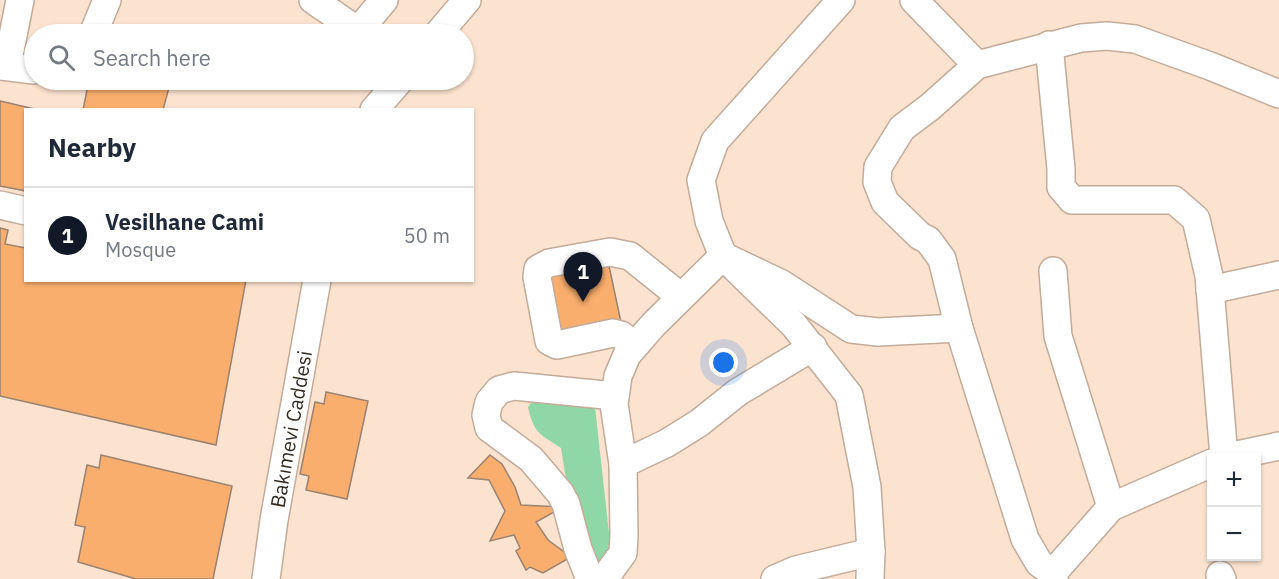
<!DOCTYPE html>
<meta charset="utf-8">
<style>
:root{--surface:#fff;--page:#f6f6f7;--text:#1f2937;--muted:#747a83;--line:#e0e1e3;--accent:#111827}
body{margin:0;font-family:"IBM Plex Sans",sans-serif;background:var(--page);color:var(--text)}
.controls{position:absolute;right:18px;bottom:18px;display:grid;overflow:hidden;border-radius:0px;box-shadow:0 2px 4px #0004}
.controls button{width:54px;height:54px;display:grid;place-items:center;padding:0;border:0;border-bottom:2px solid var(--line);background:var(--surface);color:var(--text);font:30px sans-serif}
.you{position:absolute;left:724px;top:363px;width:21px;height:21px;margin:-15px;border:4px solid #fff;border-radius:50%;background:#1a73e8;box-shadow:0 0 0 9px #1a73e833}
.badge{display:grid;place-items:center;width:39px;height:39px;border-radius:50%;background:var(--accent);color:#fff;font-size:20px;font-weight:700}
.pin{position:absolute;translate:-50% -50px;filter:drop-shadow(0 2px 3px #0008)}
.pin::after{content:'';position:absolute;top:32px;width:21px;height:18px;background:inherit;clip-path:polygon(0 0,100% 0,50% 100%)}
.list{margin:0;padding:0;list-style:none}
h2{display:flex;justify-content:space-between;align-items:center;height:78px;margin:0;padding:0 24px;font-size:26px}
h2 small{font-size:20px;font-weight:400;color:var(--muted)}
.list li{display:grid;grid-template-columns:39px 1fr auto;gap:18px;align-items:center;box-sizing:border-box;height:96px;padding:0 24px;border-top:2px solid var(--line)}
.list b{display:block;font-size:22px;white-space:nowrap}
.list p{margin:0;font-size:20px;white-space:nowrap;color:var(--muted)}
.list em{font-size:20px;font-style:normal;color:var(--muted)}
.icon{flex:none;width:33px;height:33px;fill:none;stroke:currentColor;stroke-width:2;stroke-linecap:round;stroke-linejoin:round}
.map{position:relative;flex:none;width:1279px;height:579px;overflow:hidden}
.search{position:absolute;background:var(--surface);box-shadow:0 2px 4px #0004;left:24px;top:24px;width:450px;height:66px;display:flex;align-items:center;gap:15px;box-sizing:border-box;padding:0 21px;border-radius:33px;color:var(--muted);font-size:22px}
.panel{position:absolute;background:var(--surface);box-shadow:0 2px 4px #0004;left:24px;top:108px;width:450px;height:174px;border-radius:0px}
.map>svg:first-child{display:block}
</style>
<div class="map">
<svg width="1279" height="579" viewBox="0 0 1279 579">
<rect width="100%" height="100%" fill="#fce3d0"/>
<!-- green -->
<path fill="#90d7a8" d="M533,401L595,407L612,560L592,575L565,473L561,448C540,434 534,434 528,407Z"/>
<!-- building -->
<path fill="#faae6d" stroke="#998271" stroke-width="1.5" d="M89,80H171L163,110H83Z
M0,101L39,110H26V191L0,186Z
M0,228L8,230L5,244L26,248V280H246L216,445L0,396Z
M609,266L622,327L554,339L545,276Z
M326,392L368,401L347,499L306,490L309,476L300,474L315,402L324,404Z
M101,455L232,486L213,579H136L78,562L85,527L75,525L87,465L99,468Z
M490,455L502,464L515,487L521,505L563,507L536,522L548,540L571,557L543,573L530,567L526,570L516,551L520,548L514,535L490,541L505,511L489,480L468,478Z"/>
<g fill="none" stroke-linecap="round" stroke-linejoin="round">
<!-- minor casing -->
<g stroke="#c3ab99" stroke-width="30">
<g id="minor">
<path d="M313,0L358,31L384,0"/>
<path d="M841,0L715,141L701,180L709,221L723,256L794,325L849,395L867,487L871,552L870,579"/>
<path d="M914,0L977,65"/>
<path d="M93,34L107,0"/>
<path d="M438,34L467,0"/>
<path d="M1049,45L1061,169V187L1072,200H1174L1196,219L1209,276L1224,457"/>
<path d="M0,66L34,70"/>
<path d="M7,66L20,0"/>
<path d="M374,110L400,80"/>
<path d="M0,205L26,211"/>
<path d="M1053,271L1058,336L1111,507"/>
<path d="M1210,290L1279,275"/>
<path d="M635,345L621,335L613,333L557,345L549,341L537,277L538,269L549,263L610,252L630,256L681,297"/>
<path d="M1223,458L1279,446"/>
<path d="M623,464L667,443L699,423L738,392L813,347"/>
<path d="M1053,573L1039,563L1025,539L959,328L942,259L928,240L920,236L885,202L877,182L878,167L902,128L930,107L977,65L1081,38L1107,36L1135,39L1210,66L1279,94"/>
<path d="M1220,575L1222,579"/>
<path id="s1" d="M266,579L274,520L317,280"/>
<path d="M590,579L578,549L566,504L560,493L531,459L489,428L486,415L489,402L499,390L514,386L615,396"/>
<path d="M604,579L623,553L624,535L623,464L614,404L618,376L627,355L653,325L723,256L782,284L851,329L878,332L959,328"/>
<path d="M775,579L796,570L871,552"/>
<path d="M1054,579L1053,573L1111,507L1212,463"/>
</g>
</g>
<!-- minor -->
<use href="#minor" stroke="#fff" stroke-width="27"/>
</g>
<g text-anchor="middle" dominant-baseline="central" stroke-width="4.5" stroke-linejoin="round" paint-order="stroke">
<!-- street labels -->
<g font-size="20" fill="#342b23" stroke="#fdf3ec">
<text stroke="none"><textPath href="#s1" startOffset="152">Bakımevi Caddesi</textPath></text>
</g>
</g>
</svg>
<div class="controls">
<button>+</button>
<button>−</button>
</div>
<div class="you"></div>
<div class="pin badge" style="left:583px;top:302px">1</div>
<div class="search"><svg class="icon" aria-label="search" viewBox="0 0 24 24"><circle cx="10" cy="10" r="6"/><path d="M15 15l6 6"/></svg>Search here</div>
<section class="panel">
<h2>Nearby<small></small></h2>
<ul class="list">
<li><span class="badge">1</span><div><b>Vesilhane Cami</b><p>Mosque</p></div><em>50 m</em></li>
</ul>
</section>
</div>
